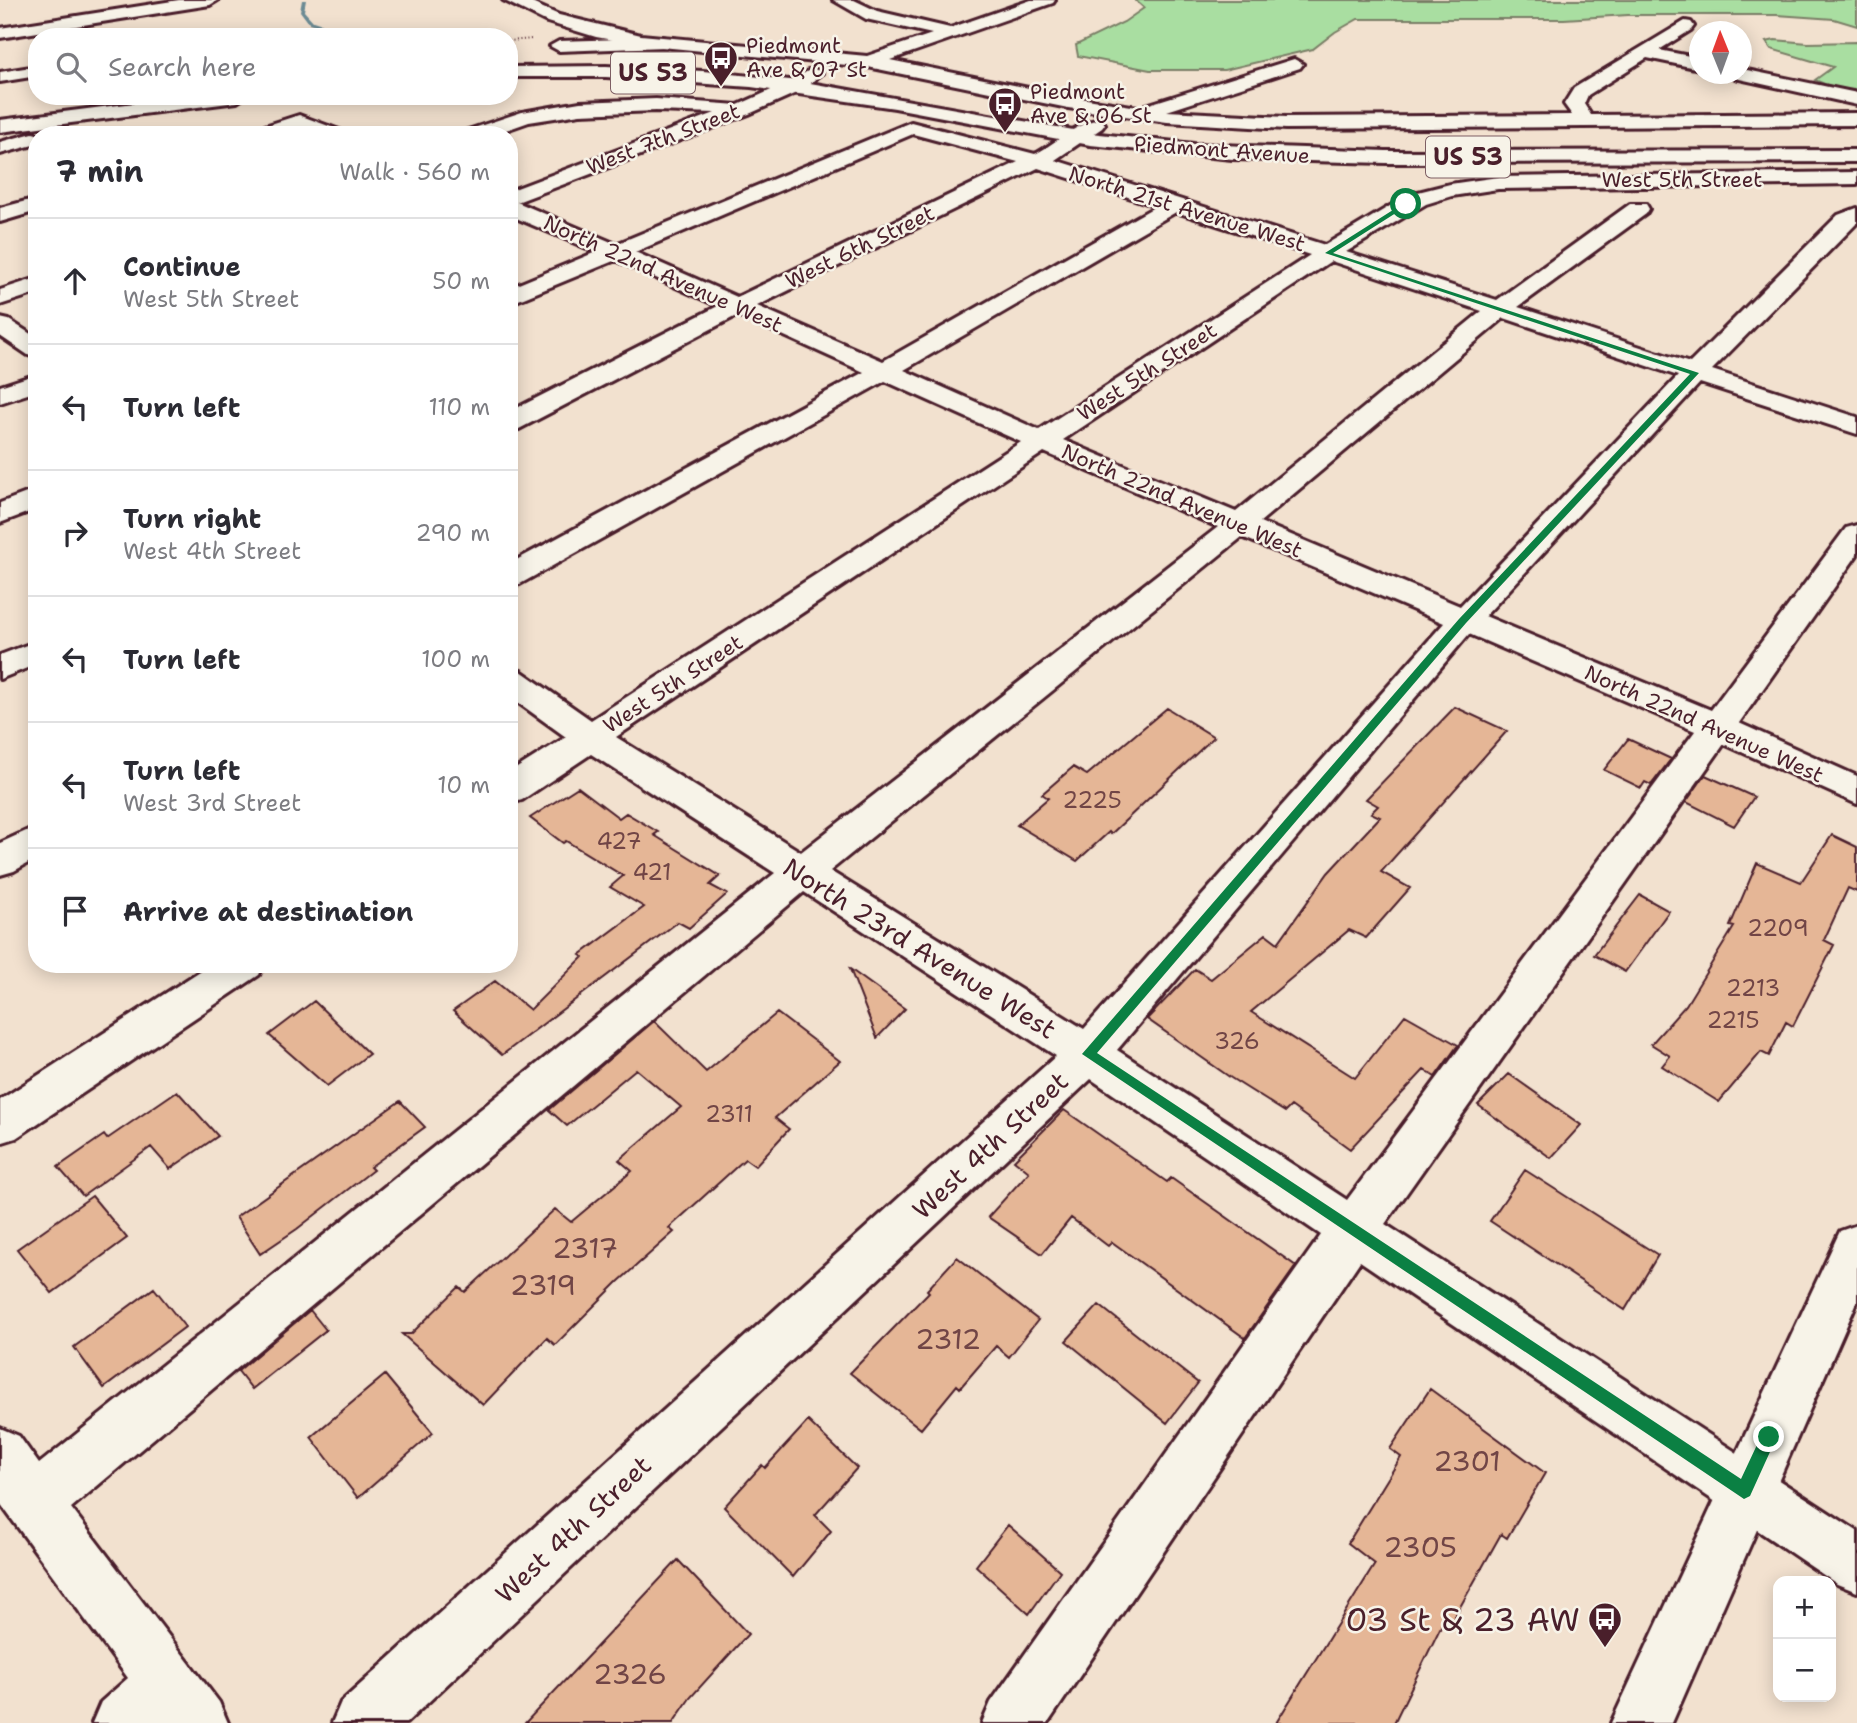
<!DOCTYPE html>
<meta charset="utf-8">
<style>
:root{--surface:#fff;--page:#f7f7f7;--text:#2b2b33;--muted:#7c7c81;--line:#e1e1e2}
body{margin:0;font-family:"Shantell Sans",sans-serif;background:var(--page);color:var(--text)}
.controls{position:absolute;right:21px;bottom:21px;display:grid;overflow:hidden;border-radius:14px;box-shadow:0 4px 18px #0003}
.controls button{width:63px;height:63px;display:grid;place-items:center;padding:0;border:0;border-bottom:2px solid var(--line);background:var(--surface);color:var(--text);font:35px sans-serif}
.compass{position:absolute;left:1689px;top:21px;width:63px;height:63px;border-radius:50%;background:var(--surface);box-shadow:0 4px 18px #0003;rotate:359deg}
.stop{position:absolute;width:21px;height:21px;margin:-16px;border:5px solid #0b8043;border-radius:50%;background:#fff}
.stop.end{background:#0b8043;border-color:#fff;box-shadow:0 2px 7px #0008}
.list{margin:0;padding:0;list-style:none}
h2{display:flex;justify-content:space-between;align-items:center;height:91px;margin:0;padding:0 28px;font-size:30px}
h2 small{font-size:23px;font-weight:400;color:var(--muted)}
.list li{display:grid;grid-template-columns:46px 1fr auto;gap:21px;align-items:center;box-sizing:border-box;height:126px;padding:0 28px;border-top:2px solid var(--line)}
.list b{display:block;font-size:26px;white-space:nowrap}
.list p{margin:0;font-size:23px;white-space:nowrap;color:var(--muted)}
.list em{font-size:23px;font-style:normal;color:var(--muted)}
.icon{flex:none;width:38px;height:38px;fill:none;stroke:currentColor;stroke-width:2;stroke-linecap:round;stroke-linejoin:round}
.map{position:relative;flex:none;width:1857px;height:1723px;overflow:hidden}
.search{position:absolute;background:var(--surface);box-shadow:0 4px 18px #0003;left:28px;top:28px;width:490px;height:77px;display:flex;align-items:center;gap:18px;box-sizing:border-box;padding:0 24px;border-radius:28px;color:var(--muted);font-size:26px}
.panel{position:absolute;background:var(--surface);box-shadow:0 4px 18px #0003;left:28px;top:126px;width:490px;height:847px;border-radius:28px}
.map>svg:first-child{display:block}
</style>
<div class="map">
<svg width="1857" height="1723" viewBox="0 0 1857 1723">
<rect width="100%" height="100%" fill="#f2e1cf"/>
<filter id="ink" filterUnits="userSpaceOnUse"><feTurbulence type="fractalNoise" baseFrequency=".0143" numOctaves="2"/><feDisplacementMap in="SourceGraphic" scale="14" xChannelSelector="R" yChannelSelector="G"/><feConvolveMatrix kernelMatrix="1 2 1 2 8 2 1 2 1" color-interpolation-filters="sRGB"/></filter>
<g filter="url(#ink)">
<!-- green -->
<path fill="#a9dea1" stroke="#7a7e66" stroke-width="2" d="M1135,0H1857V26L1834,19L1777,15H1628L1564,19H1358L1335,32L1313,49L1224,70H1150L1078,56L1076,45L1124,22L1144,8Z
M1775,40L1808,43L1857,42V90L1836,89L1815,80L1833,67L1771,49L1766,42Z"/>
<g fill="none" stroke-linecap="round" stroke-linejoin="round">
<!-- stream -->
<path fill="#6c8b94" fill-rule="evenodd" d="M302,0H306L304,11L313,21L362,37H354L309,23L300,11Z"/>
</g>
<!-- building -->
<path fill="#e5b696" stroke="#4a1f2b" stroke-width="2" d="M1455,707L1507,731L1381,872L1410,888L1366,938L1349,930L1251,1012L1355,1078L1405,1015L1458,1045L1435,1077L1424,1070L1350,1149L1291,1106L1285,1112L1231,1078L1147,1019L1195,969L1211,979L1266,934L1278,943L1328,873L1380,817L1371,813L1378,806L1366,799Z
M1167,708L1214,737L1111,834L1109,832L1077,861L1017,825L1048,798L1042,794L1073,767L1087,775Z
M1628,739L1671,759L1651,785L1645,782L1641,788L1604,770Z
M1705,775L1754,797L1734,826L1686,802Z
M578,787L619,818L626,813L658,832L654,835L720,876L710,885L727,894L689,928L678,922L502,1055L453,1011L495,981L530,1010L583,957L580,955L644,907L610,887L623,876L566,841L563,843L530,818Z
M1832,835L1857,847V892L1848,888L1824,940L1834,945L1793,1026L1786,1022L1769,1056L1761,1052L1719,1102L1662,1066L1670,1056L1651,1044L1686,1005L1734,927L1730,926L1757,863L1801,882Z
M1640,895L1669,911L1625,972L1594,955Z
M850,969L905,1009L877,1038Z
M314,1001L369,1054L327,1086L269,1035Z
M777,1013L840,1061L775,1118L789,1129L755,1166L745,1159L669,1228L674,1232L618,1282L555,1345L547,1338L483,1405L402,1334H411L459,1287L465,1292L555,1209L571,1222L632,1171L619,1160L681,1107L636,1069L567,1126L549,1110L654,1021L706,1072Z
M1509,1074L1581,1125L1551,1158L1478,1105Z
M177,1091L218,1136L170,1169L151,1147L83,1196L58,1167L104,1135L107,1139Z
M400,1101L425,1127L370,1167L373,1170L297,1229L260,1254L236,1217Z
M1064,1110L1167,1182L1171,1178L1296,1266L1245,1338L1112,1242L1108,1246L1071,1218L1042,1254L988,1217L1029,1172L1014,1160Z
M1525,1170L1658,1255L1625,1310L1490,1221Z
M92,1196L127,1238L52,1293L17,1249Z
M957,1257L1038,1320L1009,1357L996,1346L960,1388L957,1385L921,1429L850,1373L929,1292L927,1290Z
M154,1288L185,1327L104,1388L74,1347Z
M1099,1305L1198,1383L1167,1423L1066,1341Z
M310,1310L326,1330L252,1389L238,1371Z
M385,1375L433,1433L358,1498L311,1437Z
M1430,1389L1545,1473L1507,1538L1501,1534L1451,1623L1445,1618L1394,1723H1276L1375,1564L1348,1543L1401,1457L1390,1449Z
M808,1421L857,1468L815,1515L831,1531L793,1577L724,1507L762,1465L765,1468Z
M1008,1525L1060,1571L1029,1614L976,1566Z
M678,1560L748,1634L690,1698L673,1723H525Z"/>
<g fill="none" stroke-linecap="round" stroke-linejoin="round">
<!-- minor casing -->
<g stroke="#4a1f2b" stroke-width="6">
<path id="minor" d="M179,0H218L210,5L0,38V28Z
M503,0H525L559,15L641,35L867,56L932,34L866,19L833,0H854L877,11L950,28L1031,0H1055L1053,3L890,60L1068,96L1144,108L1146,105L1294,59L1303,64L1300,68L1167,111L1286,117L1572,115L1564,104L1574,88L1685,21L1691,22L1694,26L1691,30L1659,50L1700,58V69L1647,58L1588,95L1584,104L1591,115L1857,113V125L1286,129L1167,122L1068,108L868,67L641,45L596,37L547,22Z
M37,66V76L0,82V72Z
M813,68L822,73L803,90L749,114L517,202L616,244L911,122L1035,154C1052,146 1085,116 1102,120L1105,124L1102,128L1055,160L1325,245L1410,194L1450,184L1498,177L1857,172V184L1498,189L1452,196L1426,204L1346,252L1497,300L1630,204H1646L1649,209L1646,214L1518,307L1690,363L1838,215L1857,208V223L1712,370L1857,417V434L1700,383L1485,616L1711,710L1846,528L1857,525V555L1739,723L1857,776V804L1724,744L1385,1224L1857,1531V1592L1837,1584L1360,1261L1048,1723H982L991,1702L1321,1235L1091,1079L406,1723H332L341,1702L1056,1056L804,892L71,1508L219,1702L228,1723H92L101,1702L128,1678L0,1503V1428L19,1436L39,1464L775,873L591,754L522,800L509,804V773L566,737L509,696V668L521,671L591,720L1021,442L885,381L520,584L509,586V564L864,372L738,315L519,429L509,431V412L718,306L616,260L509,304V288L596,252L509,215V191L715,113L656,111L580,114L529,122L492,135H462L465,131L522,112L580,102L656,99L738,105L789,82ZM913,134L1018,162L737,297L635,252ZM1038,168L1156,206L883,361L757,306ZM1176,212L1310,255L1039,430L904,370ZM1331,261L1482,311L1236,512L1063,440ZM1504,318L1678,376L1460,606L1260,522ZM1044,452L1218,527L801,852L616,737ZM1242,537L1444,623L1084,1029L830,871ZM1469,634L1695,731L1347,1200L1117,1050Z
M1742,69L1857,93V105L1735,78L1732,74H1742Z
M299,115L342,131L345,135H317L298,128L277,135H246L249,131Z
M33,133L40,135H37V144L0,154V142Z
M37,198V211L0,222V208Z
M37,278V293L0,305V290Z
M0,318L9,320L37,338V358L28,355L0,336Z
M37,374V391L0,403V386Z
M37,489V509L0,523V503Z
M37,641V664L0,679V655Z
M37,826V858L14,871L0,875V843Z
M211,964H264L259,975L16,1138L0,1143V1100Z"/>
</g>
<!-- major casing -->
<g stroke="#4a1f2b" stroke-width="6">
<path id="major" d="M1857,1225V1302L1672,1723H1611L1840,1231Z"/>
</g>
<!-- highway casing -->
<g stroke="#4a1f2b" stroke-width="6">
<path id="highway" d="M658,38L667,43L664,47L559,51L550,46L559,41Z
M606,66L703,71L799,81L1090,133L1194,144L1386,151L1857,150V162L1386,163L1232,159L1090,145L895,108L751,87L606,77H509V67Z
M190,96H246L237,102L0,132V120Z"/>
</g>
<!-- path -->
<path stroke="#4a1f2b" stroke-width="2" stroke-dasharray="1 2.5" stroke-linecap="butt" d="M509,41L532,39"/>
<!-- minor -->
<use href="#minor" fill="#f7f3e8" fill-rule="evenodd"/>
<!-- major -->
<use href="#major" fill="#f7f3e8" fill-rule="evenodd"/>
<!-- highway -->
<use href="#highway" fill="#f7f3e8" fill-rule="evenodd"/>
</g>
</g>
<!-- route -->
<path fill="#0b8043" d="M1404,203L1410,204L1333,253L1699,373L1466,623L1097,1053L1741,1479L1763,1432L1769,1430L1774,1432L1777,1437L1774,1443L1750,1496L1744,1499L1082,1054L1459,619L1690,374L1325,253Z"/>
<!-- icons -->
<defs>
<g id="bus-pin" transform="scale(1.75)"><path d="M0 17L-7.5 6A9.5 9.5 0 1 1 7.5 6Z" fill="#4a1f2b" stroke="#f7f3e8"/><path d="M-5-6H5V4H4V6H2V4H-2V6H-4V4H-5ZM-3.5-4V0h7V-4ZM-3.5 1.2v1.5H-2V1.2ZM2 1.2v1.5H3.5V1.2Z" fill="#fff"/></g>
</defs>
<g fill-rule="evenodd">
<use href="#bus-pin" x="721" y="58"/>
<use href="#bus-pin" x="1005" y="104"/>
<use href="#bus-pin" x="1605" y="1619"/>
</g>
<g text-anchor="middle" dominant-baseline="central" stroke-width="5" stroke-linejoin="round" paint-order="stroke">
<!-- far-poi labels -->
<g font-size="21" fill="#4a1f2b" stroke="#f7f3e8" text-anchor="start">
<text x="746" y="46">Piedmont<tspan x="746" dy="24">Ave &amp; 07 St</tspan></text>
<text x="1030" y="92">Piedmont<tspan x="1030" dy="24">Ave &amp; 06 St</tspan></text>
</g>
<!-- far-street labels -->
<g font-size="21" fill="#4a1f2b" stroke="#f7f3e8">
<text transform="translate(663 139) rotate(-21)">West 7th Street</text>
<text transform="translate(1222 150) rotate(4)">Piedmont Avenue</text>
<text x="1682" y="180">West 5th Street</text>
<text transform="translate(1187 209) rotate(17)">North 21st Avenue West</text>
<text transform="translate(860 247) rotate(-26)">West 6th Street</text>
<text transform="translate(663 274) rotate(24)">North 22nd Avenue West</text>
<text transform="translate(1147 372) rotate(-33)">West 5th Street</text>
<text transform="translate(1182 501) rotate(23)">North 22nd Avenue West</text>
<text transform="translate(673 684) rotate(-33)">West 5th Street</text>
<text transform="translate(1704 724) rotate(24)">North 22nd Avenue West</text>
</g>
<!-- number labels -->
<g font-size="23" fill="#714546">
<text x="1092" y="800">2225</text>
<text x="619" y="841">427</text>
<text x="652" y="872">421</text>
<text x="1778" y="928">2209</text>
<text x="1753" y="988">2213</text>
<text x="1733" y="1020">2215</text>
<text x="1237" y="1041">326</text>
<text x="729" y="1114">2311</text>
</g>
<!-- shield labels -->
<g fill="#f7f3e8" stroke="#7e5f64" stroke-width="2">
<rect x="611" y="52.5" width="84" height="41" rx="5"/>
<rect x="1426" y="136.5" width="84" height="41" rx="5"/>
</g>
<g font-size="24" font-weight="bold" fill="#4a1f2b">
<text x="653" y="73">US 53</text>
<text x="1468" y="157">US 53</text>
</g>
<!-- street labels -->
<g font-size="26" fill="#4a1f2b" stroke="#f7f3e8">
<text transform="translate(920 948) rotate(32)">North 23rd Avenue West</text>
<text transform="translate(990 1145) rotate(-43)">West 4th Street</text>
<text transform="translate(573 1529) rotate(-43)">West 4th Street</text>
</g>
<!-- near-number labels -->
<g font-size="28" fill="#714546">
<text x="585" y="1248">2317</text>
<text x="543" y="1285">2319</text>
<text x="948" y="1339">2312</text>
<text x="1467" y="1461">2301</text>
<text x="1420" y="1547">2305</text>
<text x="630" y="1674">2326</text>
</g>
<!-- near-poi labels -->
<g font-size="32" fill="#4a1f2b" stroke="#f7f3e8" text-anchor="end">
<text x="1580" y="1619">03 St &amp; 23 AW</text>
</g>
</g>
</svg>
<div class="controls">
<button>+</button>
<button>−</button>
</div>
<svg class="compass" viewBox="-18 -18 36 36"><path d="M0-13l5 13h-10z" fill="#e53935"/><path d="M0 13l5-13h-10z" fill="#7c7c81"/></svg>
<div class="stop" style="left:1406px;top:204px"></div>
<div class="stop end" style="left:1769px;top:1437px"></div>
<div class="search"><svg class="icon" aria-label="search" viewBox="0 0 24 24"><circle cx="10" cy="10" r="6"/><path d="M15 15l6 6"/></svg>Search here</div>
<section class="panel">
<h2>7 min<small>Walk · 560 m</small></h2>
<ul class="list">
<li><svg class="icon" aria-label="ahead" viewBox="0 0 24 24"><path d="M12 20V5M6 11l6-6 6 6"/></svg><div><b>Continue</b><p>West 5th Street</p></div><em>50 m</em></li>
<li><svg class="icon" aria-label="left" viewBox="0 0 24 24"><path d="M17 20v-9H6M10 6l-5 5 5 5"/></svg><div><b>Turn left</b></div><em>110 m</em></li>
<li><svg class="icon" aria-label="right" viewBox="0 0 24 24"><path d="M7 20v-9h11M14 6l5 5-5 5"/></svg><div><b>Turn right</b><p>West 4th Street</p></div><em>290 m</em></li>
<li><svg class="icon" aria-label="left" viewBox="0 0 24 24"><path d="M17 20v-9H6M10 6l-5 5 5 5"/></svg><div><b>Turn left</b></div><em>100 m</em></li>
<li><svg class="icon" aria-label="left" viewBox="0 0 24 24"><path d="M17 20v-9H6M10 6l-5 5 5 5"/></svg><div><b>Turn left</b><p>West 3rd Street</p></div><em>10 m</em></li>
<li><svg class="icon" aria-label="arrive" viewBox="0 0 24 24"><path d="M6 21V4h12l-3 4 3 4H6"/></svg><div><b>Arrive at destination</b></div></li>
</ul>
</section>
</div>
